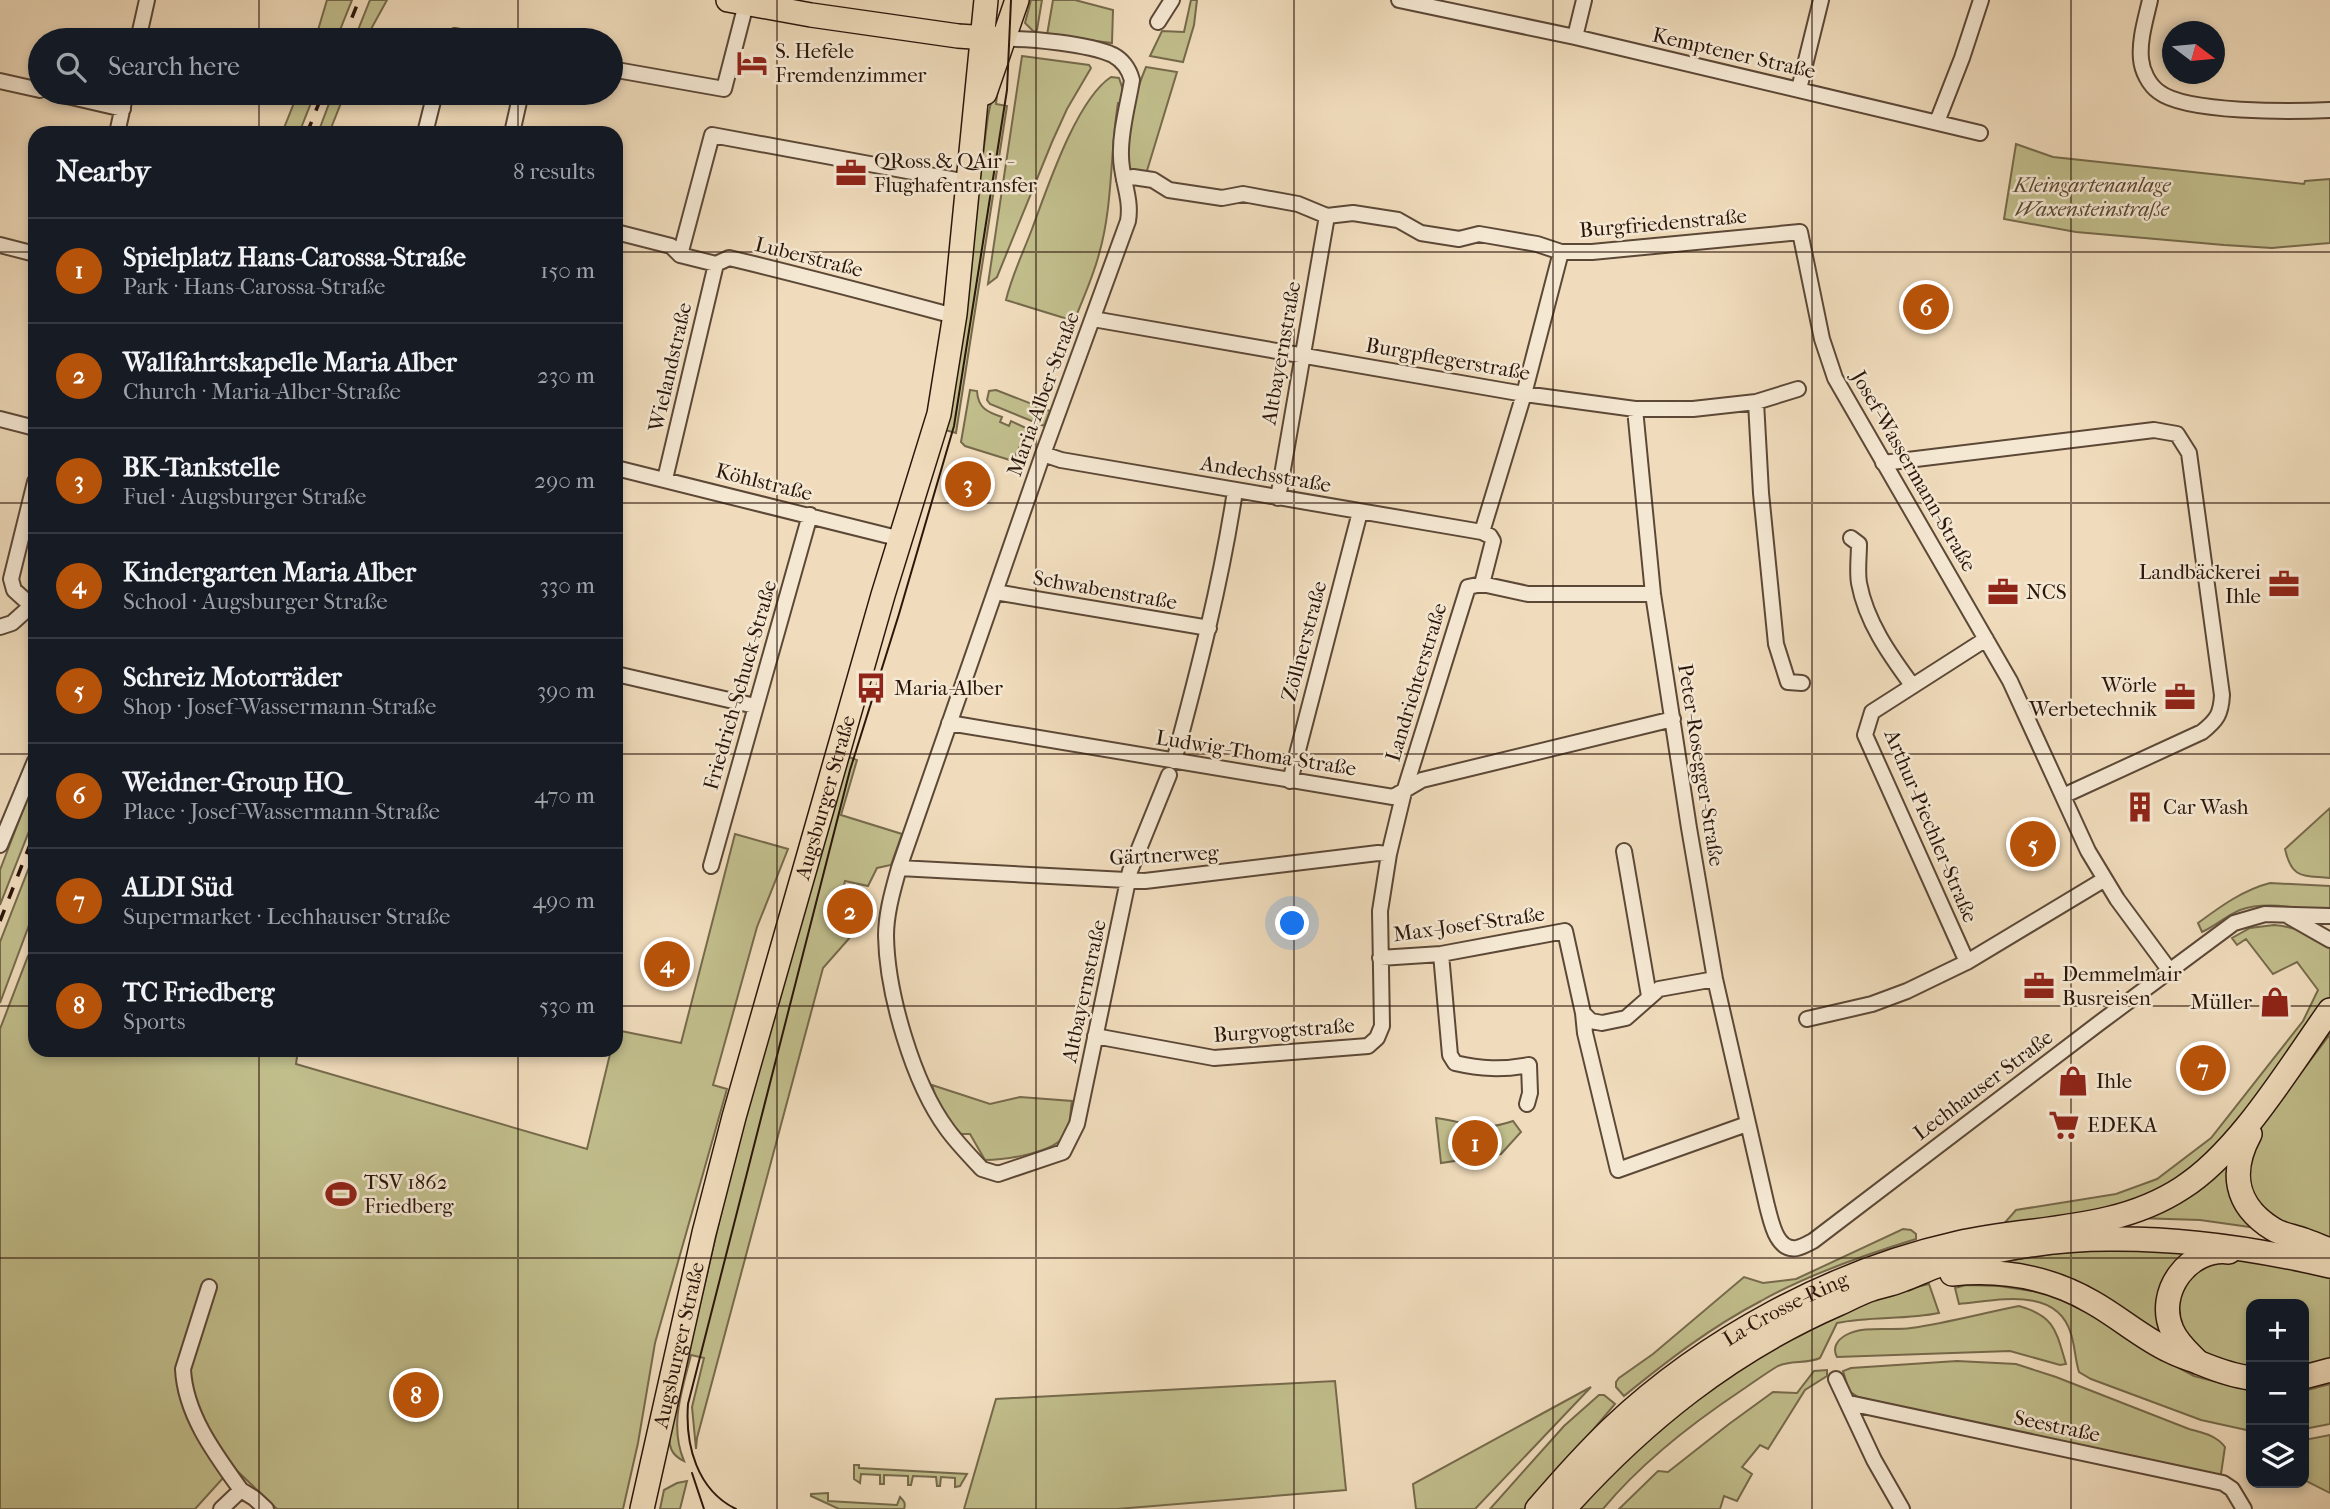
<!DOCTYPE html>
<meta charset="utf-8">
<style>
:root{--surface:#171b24;--page:#20242c;--text:#f1f3f6;--muted:#9ea1a6;--line:#363941;--accent:#b45309}
body{margin:0;font-family:"IM FELL French Canon",serif;background:var(--page);color:var(--text)}
.controls{position:absolute;right:21px;bottom:21px;display:grid;overflow:hidden;border-radius:14px;box-shadow:0 4px 10px #0003}
.controls button{width:63px;height:63px;display:grid;place-items:center;padding:0;border:0;border-bottom:2px solid var(--line);background:var(--surface);color:var(--text);font:35px sans-serif}
.compass{position:absolute;left:2162px;top:21px;width:63px;height:63px;border-radius:50%;background:var(--surface);box-shadow:0 4px 10px #0003;rotate:106deg}
.you{position:absolute;left:1293px;top:924px;width:24px;height:24px;margin:-18px;border:5px solid #fff;border-radius:50%;background:#1a73e8;box-shadow:0 0 0 10px #1a73e833}
.badge{display:grid;place-items:center;width:46px;height:46px;border-radius:50%;background:var(--accent);color:#fff;font-size:23px;font-weight:700}
.pin{position:absolute;translate:-50% -50%;border:4px solid #fff;box-shadow:0 2px 7px #0006}
.list{margin:0;padding:0;list-style:none}
h2{display:flex;justify-content:space-between;align-items:center;height:91px;margin:0;padding:0 28px;font-size:30px}
h2 small{font-size:23px;font-weight:400;color:var(--muted)}
.list li{display:grid;grid-template-columns:46px 1fr auto;gap:21px;align-items:center;box-sizing:border-box;height:105px;padding:0 28px;border-top:2px solid var(--line)}
.list b{display:block;font-size:26px;white-space:nowrap}
.list p{margin:0;font-size:23px;white-space:nowrap;color:var(--muted)}
.list em{font-size:23px;font-style:normal;color:var(--muted)}
.icon{flex:none;width:38px;height:38px;fill:none;stroke:currentColor;stroke-width:2;stroke-linecap:round;stroke-linejoin:round}
.map{position:relative;flex:none;width:2330px;height:1509px;overflow:hidden}
.search{position:absolute;background:var(--surface);box-shadow:0 4px 10px #0003;left:28px;top:28px;width:595px;height:77px;display:flex;align-items:center;gap:18px;box-sizing:border-box;padding:0 24px;border-radius:38px;color:var(--muted);font-size:26px}
.panel{position:absolute;background:var(--surface);box-shadow:0 4px 10px #0003;left:28px;top:126px;width:595px;height:931px;border-radius:21px}
.map>svg:first-child{display:block}
</style>
<div class="map">
<svg width="2330" height="1509" viewBox="0 0 2330 1509">
<rect width="100%" height="100%" fill="#f0dcbc"/>
<filter id="stains"><feTurbulence type="fractalNoise" baseFrequency=".00286" numOctaves="4"/><feColorMatrix values="0 0 0 0 .2 0 0 0 0 .09 0 0 0 0 .02 0 0 0 .5 -.17"/></filter>
<radialGradient id="worn" r=".72"><stop offset=".6" stop-color="#630" stop-opacity="0"/><stop offset="1" stop-color="#630" stop-opacity=".3"/></radialGradient>
<!-- green -->
<path fill="#c1be8c" stroke="#766a4c" stroke-width="2" d="M327,0H352L336,40H315Z
M370,0H387L365,40H354Z
M1031,0H1042L1037,30L1034,32L1025,23Z
M1053,0H1075L1113,10L1112,43L1047,35Z
M1191,0H1197L1194,25L1183,62L1150,56L1162,31L1184,32Z
M1022,56L1089,65L1091,68L1067,109L1052,142L997,277L988,284Z
M1146,67L1177,72L1146,174L1129,168C1125,136 1133,97 1146,67Z
M1111,77L1119,78L1122,87L1123,103H1118C1110,153 1113,206 1099,254C1093,277 1083,299 1074,321L1006,300C1012,275 1023,253 1032,229C1047,189 1076,100 1111,77Z
M996,79L999,80L996,104L1007,106L956,433L945,430L957,354L988,116Z
M298,93H315L299,133H282Z
M333,93H345L329,133H318Z
M2016,144L2053,157L2304,184L2305,181L2330,179V243L2272,248L2224,245L2076,232L2004,219Z
M970,390L977,391C978,408 987,412 1002,417L1000,422L1009,426L1011,421L1028,429L1013,461L965,446L961,442Z
M996,390L1050,411L1044,426L990,404L987,400L989,391Z
M844,755L857,760L841,815L902,834L891,865L877,868L868,886L845,881L833,929L853,934L823,968L697,1438L696,1449L692,1407L704,1358L691,1355C682,1391 669,1425 684,1461C671,1455 668,1446 670,1432L739,1137Z
M35,779V816L0,905V870Z
M2330,808V878C2303,875 2292,880 2285,849Z
M735,834L788,849L757,927L713,1085L727,1089L655,1343L638,1443L623,1509H277L233,1467L195,1509H0V1029L28,956L35,951V1050H298L296,1064L587,1149L611,1050H616V1030L681,1043Z
M35,852V909L0,1003V942Z
M2270,883L2330,886V911C2300,910 2269,900 2240,910C2226,916 2214,927 2202,932L2198,923C2221,906 2243,890 2270,883Z
M2274,925C2296,927 2312,934 2330,947V999L2228,1143L2146,1203L2001,1227L2016,1210L2116,1194L2157,1179L2211,1138L2303,1021L2318,990L2297,962L2273,974L2246,939L2237,945L2232,938L2250,928Z
M2330,1034V1242L2308,1235L2258,1208L2244,1175L2259,1129Z
M932,1085L990,1104L1020,1097L1072,1101C1070,1110 1071,1126 1066,1134C1055,1153 1005,1160 985,1160L970,1134H961L940,1111Z
M1436,1118C1468,1122 1479,1133 1513,1121L1521,1132L1501,1154L1441,1163Z
M2236,1151L2264,1229L2200,1220L2138,1218Z
M1903,1229L1911,1230L1916,1234V1239C1864,1255 1809,1274 1761,1301C1711,1327 1667,1361 1624,1396L1616,1387V1382L1619,1378L1653,1354L1744,1277L1763,1283L1796,1279Z
M2131,1248L2199,1251L2180,1264L2177,1351L2120,1312L1972,1266L2059,1253Z
M2224,1257L2330,1276V1361L2304,1367V1304H2251V1368L2218,1360L2192,1348L2176,1320L2182,1282L2200,1263Z
M1929,1284L1939,1313C1905,1320 1871,1316 1837,1323L1820,1358C1807,1364 1791,1360 1778,1366C1766,1373 1754,1382 1742,1390C1694,1422 1640,1464 1603,1509H1576L1644,1441L1750,1360L1820,1321L1890,1293Z
M1966,1285L1999,1286L2060,1295L2124,1332L2153,1354L2194,1376L2251,1391V1431L2201,1420L2091,1379L2079,1372C2075,1359 2075,1346 2071,1334C2057,1285 1996,1301 1959,1304L1955,1288Z
M2019,1306C2055,1316 2056,1331 2066,1364L2060,1365L2010,1351L1837,1357C1832,1348 1837,1340 1846,1335C1864,1325 1891,1331 1911,1328C1947,1323 1983,1313 2019,1306Z
M1957,1361L2016,1364L2056,1377L2189,1429C2203,1433 2216,1435 2225,1447L2221,1474L2209,1476L1858,1397L1849,1391L1843,1371L1851,1368Z
M1827,1370V1376L1805,1390L1768,1449L1760,1445L1742,1467L1752,1474L1737,1501L1724,1496L1720,1509H1619L1658,1471L1668,1472L1729,1424L1773,1392L1797,1393L1814,1371Z
M1335,1381L1346,1490L1117,1509H964L996,1399Z
M2330,1384V1424L2304,1429V1391Z
M1591,1387L1475,1509H1416L1413,1484Z
M1599,1395H1604L1615,1404L1526,1509H1490L1564,1426Z
M2330,1435V1493L2304,1480V1440Z
M854,1465H859V1468L967,1474L960,1486L955,1487V1478L941,1477L940,1486H937L936,1477L913,1476L911,1485H908V1476L884,1475V1484H880V1475L861,1474L860,1483L854,1479Z
M687,1481L680,1509H660L664,1490L677,1483Z
M828,1493V1501L897,1505L900,1497C904,1501 906,1503 904,1509H839L811,1496V1494Z"/>
<g fill="none" stroke-linecap="round" stroke-linejoin="round">
<!-- minor casing -->
<g stroke="#5c4837" stroke-width="18">
<path id="minor" d="M1399,0L1575,37L1980,133
M2150,0C2146,18 2139,40 2141,59C2142,71 2149,85 2159,92C2186,113 2293,112 2330,110
M1158,22L1172,0
M1575,37L1584,0
M1003,39C1030,38 1089,44 1113,55C1124,61 1129,69 1132,80C1128,105 1120,131 1121,156C1121,179 1132,198 1128,221L1043,454L899,868C893,890 886,913 886,936C887,993 913,1083 947,1129C957,1143 970,1156 982,1169L998,1174L1063,1152L1077,1124L1130,871L1169,775
M138,40L147,0
M448,40L455,36L478,40
M611,69L724,89L746,4
M0,81L40,90
M1799,89L1821,0
M54,93L123,109
M1937,122L1962,58L1981,0
M117,133L126,93
M425,133L435,93
M512,133L521,93
M1124,180L1133,177L1153,180L1169,190L1222,198L1243,194L1298,204L1327,216L1353,213L1398,220L1421,233L1459,239L1479,234L1537,244L1561,252H1592L1800,232L1822,339L1835,378L2010,681L2088,851L2117,899L2170,971
M616,232L671,246L680,255L716,264L729,258C801,275 872,294 943,313L955,314
M0,245L35,254
M680,255L712,135L967,182
M1093,319L1524,394L1635,409H1693L1756,402L1798,389
M1756,402L1761,493L1776,644L1788,682L1802,683
M1635,409L1653,594L1689,828L1715,979L1767,1206C1771,1220 1776,1252 1797,1248C1802,1247 1809,1243 1813,1241L2098,1024L2234,923L2265,914L2330,916
M0,419L35,428
M1043,454L1061,460L1482,532
M1883,463L2154,430L2177,434L2189,453L2222,695C2221,714 2217,720 2202,732L2063,796
M616,468L901,539
M665,479L716,264
M35,482L11,579L14,590L35,609
M1278,498L1327,216
M1851,538L1859,544C1859,557 1857,571 1859,583C1866,621 1889,654 1912,685
M1482,584L1528,594H1653
M995,592L1209,628
M0,627L12,623L31,606
M616,674L755,706
M949,723L1393,797L1422,780L1673,719
M1174,761C1198,672 1221,583 1235,491
M1290,781L1360,512
M0,845L35,761
M1624,851L1649,996
M711,866L810,515
M899,868L1145,881L1378,853L1389,854
M2288,916L2330,940
M1441,954L1450,1055L1455,1063C1481,1069 1502,1070 1529,1065L1530,1093L1527,1104
M1380,958L1441,954L1565,931L1583,1013L1591,1021L1602,1023L1626,1018L1659,989L1715,979
M1967,962L1865,735L1872,712L1986,639
M1583,1013L1585,1033L1618,1170L1747,1124
M1807,1019L1872,1004L1907,991L1967,962L2105,879
M1095,1036L1214,1058L1368,1046L1377,1038L1382,1026L1380,911L1389,854L1404,792L1468,587L1482,584L1493,541L1490,536L1482,532L1524,394L1561,252
M209,1287L183,1369C185,1414 215,1454 241,1490L221,1509
M1836,1379L1874,1460L1902,1509
M1849,1403L2223,1483L2232,1489L2244,1509
M241,1490L254,1498L266,1509"/>
</g>
<!-- primary casing -->
<g stroke="#2b160b" stroke-width="26">
<g id="primary">
<path d="M728,0L811,15L958,36L1003,39"/>
<path d="M985,93L1017,0"/>
<path d="M2250,1134C2230,1171 2234,1205 2273,1229C2282,1235 2294,1236 2304,1240C2313,1243 2321,1247 2330,1250"/>
<path d="M1952,1274C2001,1269 2049,1277 2092,1302C2119,1317 2142,1338 2170,1351C2179,1356 2190,1359 2200,1363C2217,1370 2233,1376 2251,1378"/>
<path d="M2196,1360C2187,1351 2177,1342 2172,1330C2155,1292 2189,1247 2229,1252"/>
<path d="M2304,1377L2330,1370"/>
<path id="s1" d="M642,1509L704,1233L734,1117L883,595L939,414L955,314L986,0"/>
<path id="s2" d="M1537,1509C1561,1481 1586,1453 1612,1428C1706,1339 1833,1271 1958,1243C2033,1226 2115,1232 2182,1188C2239,1152 2290,1066 2330,1010"/>
<path d="M1564,1509C1642,1422 1730,1351 1838,1304C1849,1299 1860,1293 1872,1289C1882,1286 1892,1284 1902,1280C1914,1276 1925,1270 1937,1266C1991,1250 2053,1239 2109,1239C2184,1238 2257,1249 2330,1266"/>
</g>
</g>
<!-- minor -->
<use href="#minor" stroke="#f5e8d3" stroke-width="14"/>
<!-- primary -->
<use href="#primary" stroke="#f0dcbc" stroke-width="23"/>
<!-- tram -->
<path stroke="#2b160b" stroke-width="2" d="M692,1473L704,1509
M736,1509C697,1490 685,1445 688,1404L850,770L899,614L954,426L1007,90L1011,0"/>
<!-- rail -->
<path stroke="#2b160b" stroke-width="3.5" stroke-dasharray="12 12" stroke-linecap="butt" d="M343,40L359,0
M307,133L323,93
M0,921L35,832"/>
</g>
<!-- grid -->
<path fill="none" stroke="#2b160b" stroke-width="2" stroke-opacity="0.55" d="M259,0V40M518,0V40M777,0V1509M1036,0V1509M1294,0V1509M1553,0V1509M1812,0V1509M2071,0V1509M259,93V133M518,93V133M0,252H35M616,252H2330M0,503H35M616,503H2330M0,754H35M616,754H2330M0,1006H35M616,1006H2330M259,1050V1509M518,1050V1509M0,1258H2330"/>
<!-- icons -->
<defs>
<g id="hotel-bare" transform="scale(2.415)"><path d="M-6-4.5h1.5V1H6V5H4.5V3h-9V5H-6ZM-4 0a1.8 1.8 0 1 1 3.6 0ZM.5 0V-2.5h3Q6-2.5 6 0Z" fill="#8f2418" stroke="#f5e8d3" stroke-width="2.5" paint-order="stroke"/></g>
<g id="office-bare" transform="scale(2.415)"><path d="M-6-3h4V-5.5h4V-3h4V5H-6ZM-1-4.5V-3h2v-1.5ZM-6 0V1H6V0Z" fill="#8f2418" stroke="#f5e8d3" stroke-width="2.5" paint-order="stroke"/></g>
<g id="bus-bare" transform="scale(2.415)"><path d="M-5-6H5V4H4V6H2V4H-2V6H-4V4H-5ZM-3.5-4V0h7V-4ZM-3.5 1.2v1.5H-2V1.2ZM2 1.2v1.5H3.5V1.2Z" fill="#8f2418" stroke="#f5e8d3" stroke-width="2.5" paint-order="stroke"/></g>
<g id="building-bare" transform="scale(2.415)"><path d="M-4-6H4V6H1V3H-1V6H-4ZM-2.5-4.3h1.7v1.8h-1.7ZM.8-4.3h1.7v1.8H.8ZM-2.5-1h1.7V.8h-1.7ZM.8-1h1.7V.8H.8Z" fill="#8f2418" stroke="#f5e8d3" stroke-width="2.5" paint-order="stroke"/></g>
<g id="shop-bare" transform="scale(2.415)"><path d="M-5-2.5h2.3a2.7 3.5 0 0 1 5.4 0H5L5.5 6h-11ZM-1.5-2.5h3a1.5 2.3 0 0 0-3 0Z" fill="#8f2418" stroke="#f5e8d3" stroke-width="2.5" paint-order="stroke"/></g>
<g id="supermarket-bare" transform="scale(2.415)"><path d="M-6-5.5h2.5l.6 2H6L4.5 2H-2.5L-4.4-4H-6ZM-1.5 3.2a1.3 1.3 0 1 0 .1 0ZM3 3.2a1.3 1.3 0 1 0 .1 0Z" fill="#8f2418" stroke="#f5e8d3" stroke-width="2.5" paint-order="stroke"/></g>
<g id="stadium-bare" transform="scale(2.415)"><path d="M0-5a6.5 5 0 1 0 0 10a6.5 5 0 1 0 0-10ZM-3.5-1.8h7v3.6h-7Z" fill="#8f2418" stroke="#f5e8d3" stroke-width="2.5" paint-order="stroke"/></g>
</defs>
<g fill-rule="evenodd">
<use href="#hotel-bare" x="752" y="63"/>
<use href="#office-bare" x="851" y="173"/>
<use href="#office-bare" x="2284" y="584"/>
<use href="#office-bare" x="2003" y="592"/>
<use href="#bus-bare" x="871" y="688"/>
<use href="#office-bare" x="2180" y="697"/>
<use href="#building-bare" x="2140" y="807"/>
<use href="#office-bare" x="2039" y="986"/>
<use href="#shop-bare" x="2275" y="1002"/>
<use href="#shop-bare" x="2073" y="1081"/>
<use href="#supermarket-bare" x="2064" y="1125"/>
<use href="#stadium-bare" x="341" y="1194"/>
</g>
<g text-anchor="middle" dominant-baseline="central" stroke-width="5" stroke-linejoin="round" paint-order="stroke">
<!-- poi labels -->
<g font-size="21" fill="#2b160b" stroke="#f5e8d3" text-anchor="start">
<text x="775" y="51">S. Hefele<tspan x="775" dy="24">Fremdenzimmer</tspan></text>
<text x="874" y="161">QRoss &amp; QAir -<tspan x="874" dy="24">Flughafentransfer</tspan></text>
<text x="2261" y="572" text-anchor="end">Landbäckerei<tspan x="2261" dy="24">Ihle</tspan></text>
<text x="2026" y="592">NCS</text>
<text x="2157" y="685" text-anchor="end">Wörle<tspan x="2157" dy="24">Werbetechnik</tspan></text>
<text x="894" y="688">Maria-Alber</text>
<text x="2163" y="807">Car Wash</text>
<text x="2062" y="974">Demmelmair<tspan x="2062" dy="24">Busreisen</tspan></text>
<text x="2252" y="1002" text-anchor="end">Müller</text>
<text x="2096" y="1081">Ihle</text>
<text x="2087" y="1125">EDEKA</text>
<text x="364" y="1182">TSV 1862<tspan x="364" dy="24">Friedberg</tspan></text>
</g>
<!-- street labels -->
<g font-size="21" fill="#2b160b" stroke="#f5e8d3">
<text transform="translate(1734 53) rotate(13)">Kemptener Straße</text>
<text transform="translate(1663 223) rotate(-5)">Burgfriedenstraße</text>
<text transform="translate(809 257) rotate(14)">Luberstraße</text>
<text transform="translate(1281 353) rotate(-80)">Altbayernstraße</text>
<text transform="translate(1448 359) rotate(10)">Burgpflegerstraße</text>
<text transform="translate(670 367) rotate(-77)">Wielandstraße</text>
<text transform="translate(1043 394) rotate(-70)">Maria-Alber-Straße</text>
<text transform="translate(1914 471) rotate(60)">Josef-Wassermann-Straße</text>
<text transform="translate(1266 474) rotate(10)">Andechsstraße</text>
<text transform="translate(764 482) rotate(14)">Köhlstraße</text>
<text transform="translate(1105 590) rotate(10)">Schwabenstraße</text>
<text transform="translate(1304 641) rotate(-75)">Zöllnerstraße</text>
<text transform="translate(1416 682) rotate(-73)">Landrichterstraße</text>
<text transform="translate(740 685) rotate(-74)">Friedrich-Schuck-Straße</text>
<text transform="translate(1256 753) rotate(9)">Ludwig-Thoma-Straße</text>
<text transform="translate(1701 765) rotate(81)">Peter-Rosegger-Straße</text>
<text stroke="none"><textPath href="#s1" startOffset="735">Augsburger Straße</textPath></text>
<text transform="translate(1931 826) rotate(67)">Arthur-Piechler-Straße</text>
<text transform="translate(1164 855) rotate(-3)">Gärtnerweg</text>
<text transform="translate(1469 924) rotate(-8)">Max-Josef-Straße</text>
<text transform="translate(1084 991) rotate(-78)">Altbayernstraße</text>
<text transform="translate(1284 1030) rotate(-4)">Burgvogtstraße</text>
<text transform="translate(1983 1085) rotate(-37)">Lechhauser Straße</text>
<text stroke="none"><textPath href="#s2" startOffset="322">La-Crosse-Ring</textPath></text>
<text stroke="none"><textPath href="#s1" startOffset="168">Augsburger Straße</textPath></text>
<text transform="translate(2057 1426) rotate(12)">Seestraße</text>
</g>
<!-- park labels -->
<g font-size="21" font-style="italic" fill="#584832" stroke="#f5e8d3">
<text x="2092" y="185">Kleingartenanlage<tspan x="2092" dy="24">Waxensteinstraße</tspan></text>
</g>
</g>
<rect width="100%" height="100%" filter="url(#stains)"/>
<rect width="100%" height="100%" fill="url(#worn)"/>
</svg>
<div class="controls">
<button>+</button>
<button>−</button>
<button><svg class="icon" aria-label="layers" viewBox="0 0 24 24"><path d="M12 4l9 5-9 5-9-5zM3 14l9 5 9-5"/></svg></button>
</div>
<svg class="compass" viewBox="-18 -18 36 36"><path d="M0-13l5 13h-10z" fill="#e53935"/><path d="M0 13l5-13h-10z" fill="#9ea1a6"/></svg>
<div class="you"></div>
<div class="pin badge" style="left:1475px;top:1143px">1</div>
<div class="pin badge" style="left:850px;top:911px">2</div>
<div class="pin badge" style="left:968px;top:484px">3</div>
<div class="pin badge" style="left:667px;top:964px">4</div>
<div class="pin badge" style="left:2033px;top:844px">5</div>
<div class="pin badge" style="left:1926px;top:307px">6</div>
<div class="pin badge" style="left:2203px;top:1068px">7</div>
<div class="pin badge" style="left:416px;top:1395px">8</div>
<div class="search"><svg class="icon" aria-label="search" viewBox="0 0 24 24"><circle cx="10" cy="10" r="6"/><path d="M15 15l6 6"/></svg>Search here</div>
<section class="panel">
<h2>Nearby<small>8 results</small></h2>
<ul class="list">
<li><span class="badge">1</span><div><b>Spielplatz Hans-Carossa-Straße</b><p>Park · Hans-Carossa-Straße</p></div><em>150 m</em></li>
<li><span class="badge">2</span><div><b>Wallfahrtskapelle Maria Alber</b><p>Church · Maria-Alber-Straße</p></div><em>230 m</em></li>
<li><span class="badge">3</span><div><b>BK-Tankstelle</b><p>Fuel · Augsburger Straße</p></div><em>290 m</em></li>
<li><span class="badge">4</span><div><b>Kindergarten Maria Alber</b><p>School · Augsburger Straße</p></div><em>330 m</em></li>
<li><span class="badge">5</span><div><b>Schreiz Motorräder</b><p>Shop · Josef-Wassermann-Straße</p></div><em>390 m</em></li>
<li><span class="badge">6</span><div><b>Weidner-Group HQ</b><p>Place · Josef-Wassermann-Straße</p></div><em>470 m</em></li>
<li><span class="badge">7</span><div><b>ALDI Süd</b><p>Supermarket · Lechhauser Straße</p></div><em>490 m</em></li>
<li><span class="badge">8</span><div><b>TC Friedberg</b><p>Sports</p></div><em>530 m</em></li>
</ul>
</section>
</div>
